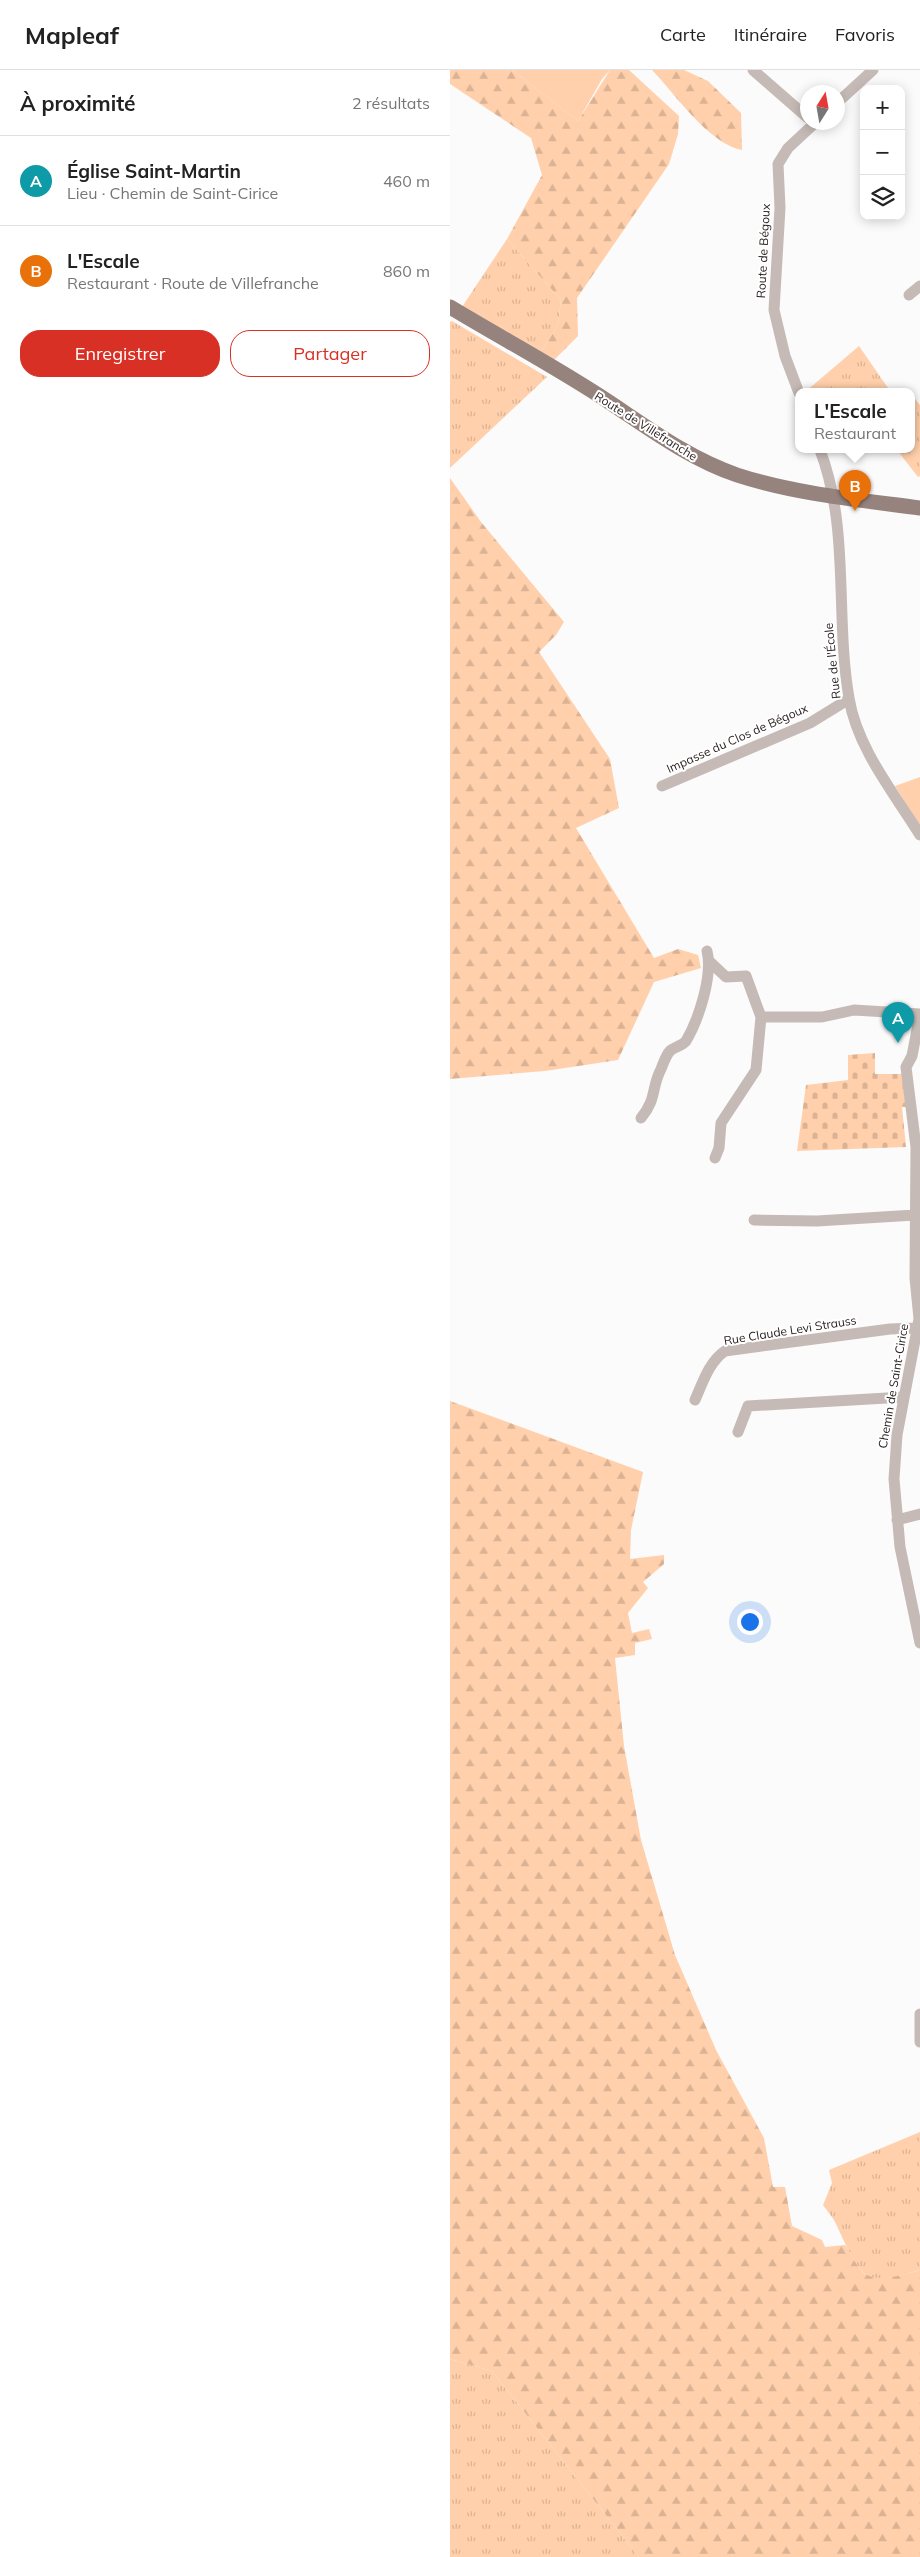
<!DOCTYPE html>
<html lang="fr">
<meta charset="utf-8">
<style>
:root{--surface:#fff;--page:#f6f6f6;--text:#222;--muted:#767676;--line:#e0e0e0;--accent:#d93025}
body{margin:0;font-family:Mulish,sans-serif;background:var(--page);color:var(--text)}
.controls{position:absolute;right:15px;top:15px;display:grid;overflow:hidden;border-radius:10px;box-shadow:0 2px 12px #0003}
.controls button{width:45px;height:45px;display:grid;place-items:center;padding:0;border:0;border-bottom:1px solid var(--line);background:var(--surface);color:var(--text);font:25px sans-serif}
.compass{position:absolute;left:350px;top:15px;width:45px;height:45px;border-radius:50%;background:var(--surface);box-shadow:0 2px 12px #0003;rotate:11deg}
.you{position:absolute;left:299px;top:1551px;width:18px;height:18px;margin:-12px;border:4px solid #fff;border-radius:50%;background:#1a73e8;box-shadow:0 0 0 8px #1a73e833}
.badge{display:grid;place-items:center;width:32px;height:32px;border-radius:50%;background:var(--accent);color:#fff;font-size:16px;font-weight:700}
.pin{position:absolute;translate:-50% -41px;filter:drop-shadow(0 1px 2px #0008)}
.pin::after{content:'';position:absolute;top:26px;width:18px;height:15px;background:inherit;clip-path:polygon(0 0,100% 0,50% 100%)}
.popup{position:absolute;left:345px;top:318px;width:120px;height:65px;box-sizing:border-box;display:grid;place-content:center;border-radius:10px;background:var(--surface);filter:drop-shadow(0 1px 4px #0005);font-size:16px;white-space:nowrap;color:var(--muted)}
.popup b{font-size:19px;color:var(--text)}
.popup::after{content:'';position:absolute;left:50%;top:100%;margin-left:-10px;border:10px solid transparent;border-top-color:var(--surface)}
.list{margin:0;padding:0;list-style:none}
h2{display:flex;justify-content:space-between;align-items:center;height:65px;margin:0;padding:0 20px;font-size:21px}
h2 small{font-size:16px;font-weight:400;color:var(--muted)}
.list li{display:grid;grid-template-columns:32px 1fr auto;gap:15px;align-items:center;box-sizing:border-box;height:90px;padding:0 20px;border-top:1px solid var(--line)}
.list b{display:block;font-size:19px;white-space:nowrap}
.list p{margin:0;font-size:16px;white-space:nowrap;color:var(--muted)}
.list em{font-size:16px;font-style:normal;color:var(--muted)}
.actions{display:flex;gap:10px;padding:15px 20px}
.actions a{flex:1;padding:11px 0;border:1px solid var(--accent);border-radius:20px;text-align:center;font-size:18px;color:var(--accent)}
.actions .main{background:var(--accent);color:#fff}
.icon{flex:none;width:28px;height:28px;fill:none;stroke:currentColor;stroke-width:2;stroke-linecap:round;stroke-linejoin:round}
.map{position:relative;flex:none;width:470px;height:2487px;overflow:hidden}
header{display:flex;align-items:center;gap:30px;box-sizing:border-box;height:70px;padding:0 25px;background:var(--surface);border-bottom:1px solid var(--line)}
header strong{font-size:24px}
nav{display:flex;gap:28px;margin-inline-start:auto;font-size:18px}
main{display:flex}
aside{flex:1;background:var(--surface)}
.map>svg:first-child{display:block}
</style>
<header>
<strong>Mapleaf</strong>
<nav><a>Carte</a><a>Itinéraire</a><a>Favoris</a></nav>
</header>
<main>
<aside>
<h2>À proximité<small>2 résultats</small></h2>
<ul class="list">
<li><span class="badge" style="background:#0f9aa8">A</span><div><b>Église Saint-Martin</b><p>Lieu · Chemin de Saint-Cirice</p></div><em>460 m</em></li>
<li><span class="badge" style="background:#e8710a">B</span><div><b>L'Escale</b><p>Restaurant · Route de Villefranche</p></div><em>860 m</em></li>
</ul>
<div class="actions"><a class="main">Enregistrer</a><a>Partager</a></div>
</aside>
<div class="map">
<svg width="470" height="2487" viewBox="0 0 470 2487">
<defs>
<pattern id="grass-tufts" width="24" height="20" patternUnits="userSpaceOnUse" patternTransform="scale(1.25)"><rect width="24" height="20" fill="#ffd0ab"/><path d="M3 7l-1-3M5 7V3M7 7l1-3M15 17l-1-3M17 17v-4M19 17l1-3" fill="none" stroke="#dbb293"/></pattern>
<pattern id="forest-firs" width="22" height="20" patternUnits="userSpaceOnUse" patternTransform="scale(1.25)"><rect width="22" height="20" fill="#ffd0ab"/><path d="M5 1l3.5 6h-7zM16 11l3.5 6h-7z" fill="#dbb293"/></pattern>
<pattern id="cemetery-stones" width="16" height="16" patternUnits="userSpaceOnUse" patternTransform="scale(1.25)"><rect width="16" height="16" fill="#ffd0ab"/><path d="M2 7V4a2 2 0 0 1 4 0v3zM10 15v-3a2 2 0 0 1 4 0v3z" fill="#dbb293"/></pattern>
</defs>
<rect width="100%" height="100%" fill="#fbfbfb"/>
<!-- grass -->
<path fill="url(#grass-tufts)" d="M57,169L111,230L108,255L91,282L12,237Z
M2,251L97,307L0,398V252Z
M409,276L438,318L456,322H355Z
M461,324L470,335V406L468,407L447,380H461Z
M470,2062V2200C456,2204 438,2210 423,2208C407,2205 393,2168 386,2154C383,2147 377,2141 373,2135L382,2113L379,2100Z
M0,2289L42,2301L189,2487H0Z"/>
<!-- forest -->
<path fill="url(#forest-firs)" d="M0,0H62L128,51L160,0H179L229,46L228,64L219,94L127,228L128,266L103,291L91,282L108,255L111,230L57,169L92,105L81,68L0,14Z
M202,0H234L258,11L291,43L292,80C259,74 225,24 202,0Z
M0,408L31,452L114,552L106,565L89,582L160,689L169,738L126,758L204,888L228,879L248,885L251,898L204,912L168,990L95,1001L0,1009Z
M0,1331L193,1402L181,1460L180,1489L214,1485V1494L193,1512L198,1518L178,1543L182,1563L199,1559L202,1569L185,1573V1585L165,1588L174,1676L191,1770L225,1885L266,1980L314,2068L323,2117H335L342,2156L372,2170L375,2177L395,2175C401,2183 407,2198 415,2204C429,2213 456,2204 470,2200V2487H189L42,2301L0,2289Z"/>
<!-- cemetery -->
<path fill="url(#cemetery-stones)" d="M425,983V1004H452L456,1037H452L456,1077L347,1081L356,1015L398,1010V985Z"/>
<!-- garden -->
<path fill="#ffd0ab" d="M62,0H160L152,9L128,51Z
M470,707V756L445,716Z"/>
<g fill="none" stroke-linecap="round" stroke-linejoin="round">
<!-- minor -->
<path stroke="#c5bab6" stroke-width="11" d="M303,0L358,48
M388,32L423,0
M459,225L470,216
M349,323L335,286L324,240L330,138L328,94L338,78L366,52
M370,380C400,458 385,546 399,628C407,678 444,723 470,765
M212,716L360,653L399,629
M259,891L276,907L296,906L311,947L306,1000L271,1053L269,1078L265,1088
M470,944L462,986L456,997L466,1077L465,1208L469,1249L447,1365L444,1409L450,1477L470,1573
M311,947H372L404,940L470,944
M191,1048C207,1029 201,1018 211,999C213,994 216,985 220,981C224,977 232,976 236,971C249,949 263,905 257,881
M304,1150L367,1151L465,1145
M245,1330C253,1312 259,1292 275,1281L440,1259L467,1258
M288,1362L298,1336L454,1327
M447,1450L470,1444
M470,1944V1972"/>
<!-- major -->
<path stroke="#96837d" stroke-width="15" d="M0,237C53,269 108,298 159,332C201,360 240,389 287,405C345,424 410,430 470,438"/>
</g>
<g text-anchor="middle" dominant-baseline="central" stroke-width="4" stroke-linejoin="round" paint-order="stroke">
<!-- street labels -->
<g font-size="12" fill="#2b2221" stroke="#fff">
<text transform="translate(313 181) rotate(-87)">Route de Bégoux</text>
<text transform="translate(196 356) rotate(32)">Route de Villefranche</text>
<text transform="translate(382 591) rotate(-96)">Rue de l'École</text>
<text transform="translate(287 668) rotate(-24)">Impasse du Clos de Bégoux</text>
<text transform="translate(340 1260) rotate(-9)">Rue Claude Levi Strauss</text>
<text transform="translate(443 1316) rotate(-80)">Chemin de Saint-Cirice</text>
</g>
</g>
</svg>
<div class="controls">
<button>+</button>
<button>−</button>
<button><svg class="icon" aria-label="layers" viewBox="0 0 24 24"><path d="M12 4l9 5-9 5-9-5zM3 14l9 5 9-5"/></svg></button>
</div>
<svg class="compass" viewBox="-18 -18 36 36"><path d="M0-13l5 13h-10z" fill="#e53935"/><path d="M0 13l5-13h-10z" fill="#767676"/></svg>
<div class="you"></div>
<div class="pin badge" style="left:448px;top:973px;background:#0f9aa8">A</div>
<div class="pin badge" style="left:405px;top:441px;background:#e8710a">B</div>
<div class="popup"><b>L'Escale</b>Restaurant</div>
</div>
</main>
